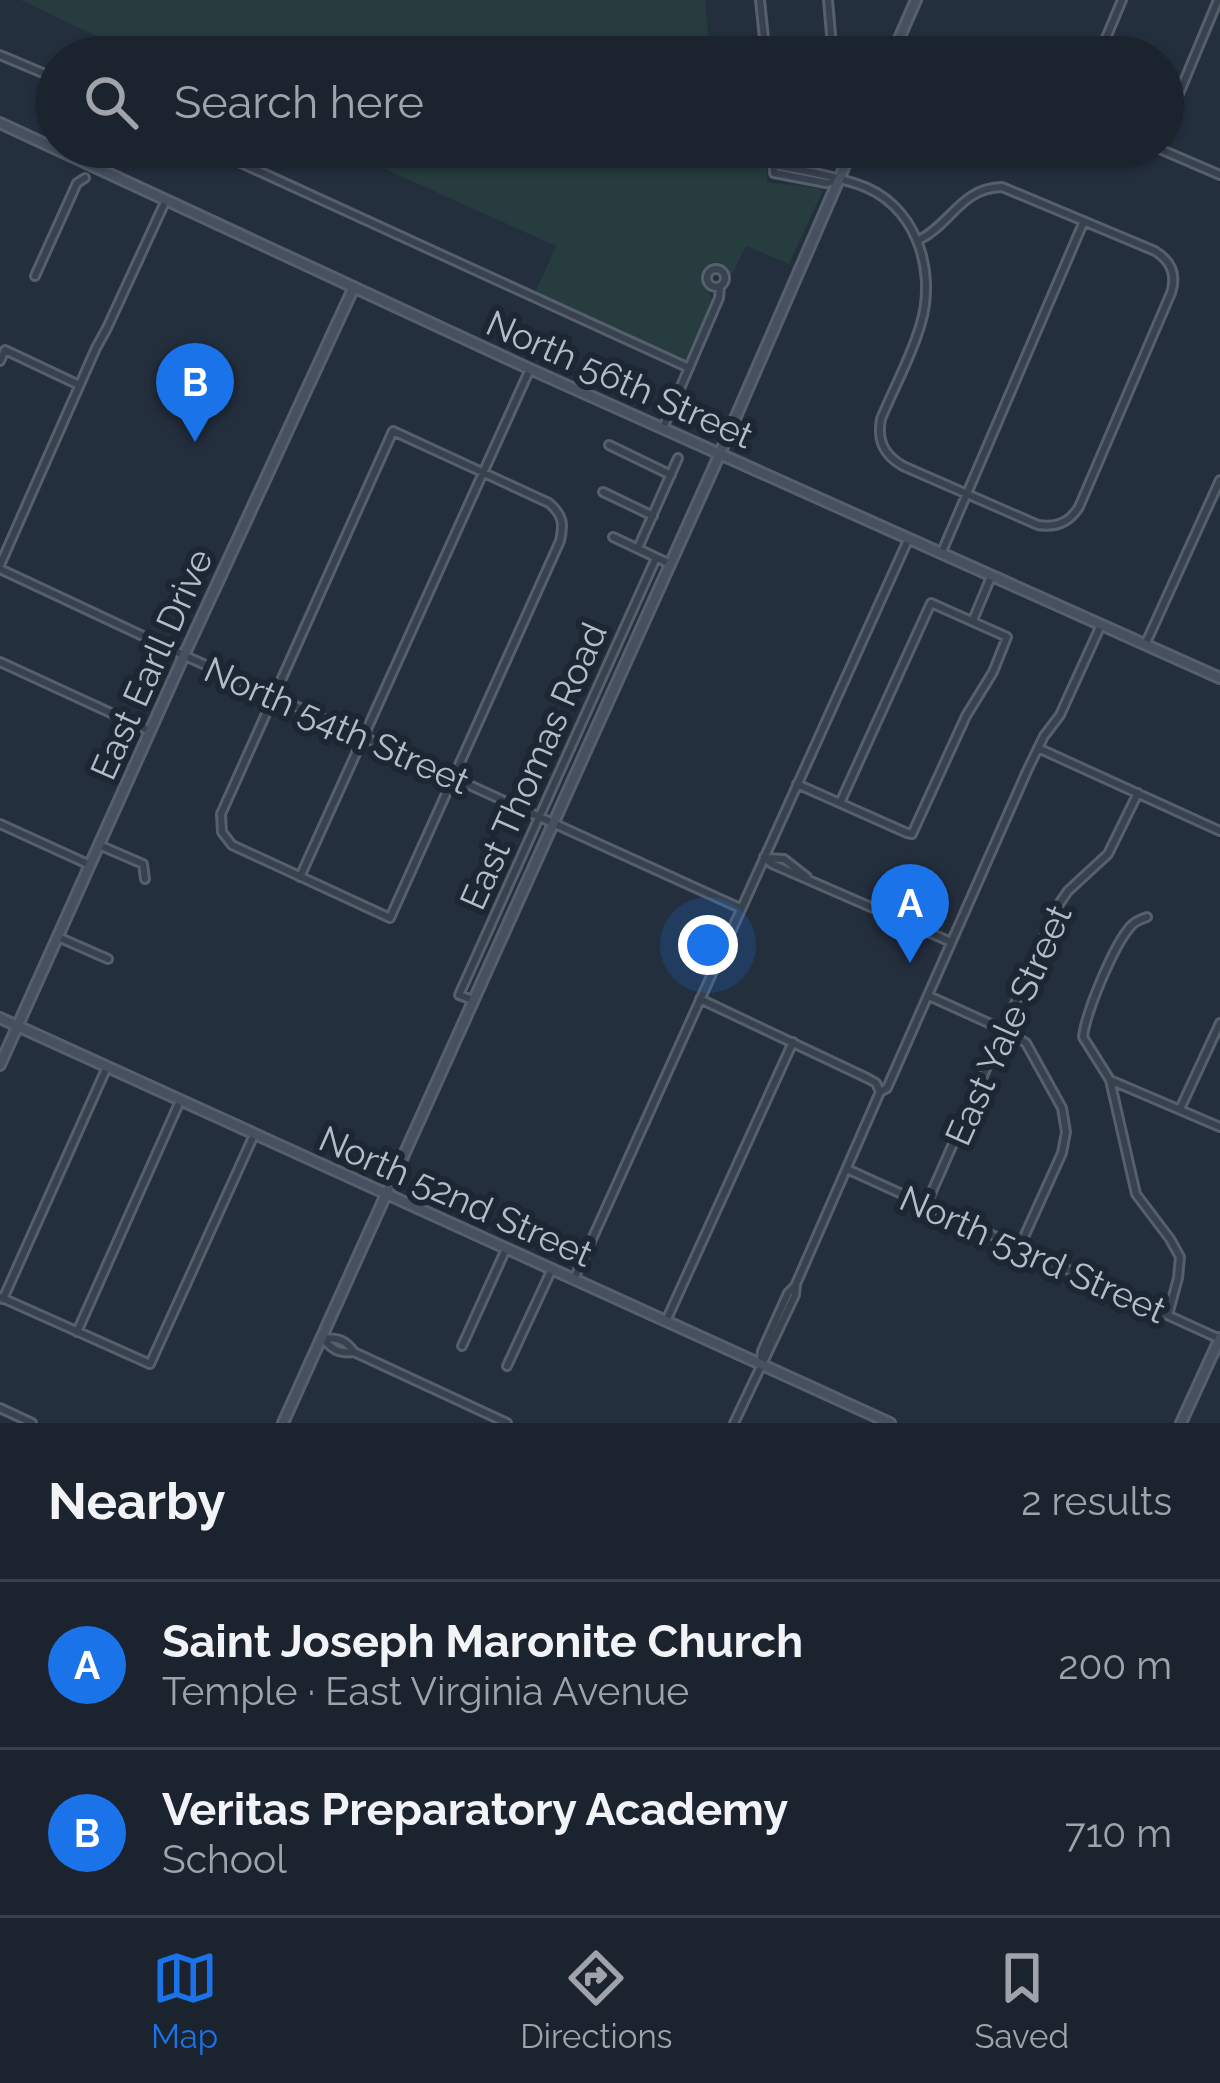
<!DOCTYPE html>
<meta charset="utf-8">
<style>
:root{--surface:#1b232e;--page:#242b36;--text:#f1f3f6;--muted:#a0a4aa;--line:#39404a;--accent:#1a73e8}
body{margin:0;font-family:Raleway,sans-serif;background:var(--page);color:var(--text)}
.you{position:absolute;left:708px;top:945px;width:42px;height:42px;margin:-30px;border:9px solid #fff;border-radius:50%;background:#1a73e8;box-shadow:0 0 0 18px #1a73e833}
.badge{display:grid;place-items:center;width:78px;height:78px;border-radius:50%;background:var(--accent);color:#fff;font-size:39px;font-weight:700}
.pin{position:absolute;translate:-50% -99px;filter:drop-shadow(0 3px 6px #0008)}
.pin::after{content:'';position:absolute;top:63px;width:42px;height:36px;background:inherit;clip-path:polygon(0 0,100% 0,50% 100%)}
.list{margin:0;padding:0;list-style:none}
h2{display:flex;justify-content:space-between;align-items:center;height:156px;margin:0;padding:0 48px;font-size:51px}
h2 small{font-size:39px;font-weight:400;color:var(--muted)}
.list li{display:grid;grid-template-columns:78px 1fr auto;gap:36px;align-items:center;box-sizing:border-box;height:168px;padding:0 48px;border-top:3px solid var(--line)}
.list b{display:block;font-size:45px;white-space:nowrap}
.list p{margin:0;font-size:39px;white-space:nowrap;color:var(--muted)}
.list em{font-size:39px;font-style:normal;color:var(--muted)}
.icon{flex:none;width:66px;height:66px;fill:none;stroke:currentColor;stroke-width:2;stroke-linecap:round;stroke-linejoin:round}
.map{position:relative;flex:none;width:1220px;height:1423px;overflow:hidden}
.search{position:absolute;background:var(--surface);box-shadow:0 3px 9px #0004;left:36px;right:36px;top:36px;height:132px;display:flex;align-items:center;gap:30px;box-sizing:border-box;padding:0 42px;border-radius:66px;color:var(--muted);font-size:45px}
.sheet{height:492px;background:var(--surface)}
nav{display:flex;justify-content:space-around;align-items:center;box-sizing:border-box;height:168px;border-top:3px solid var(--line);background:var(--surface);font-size:33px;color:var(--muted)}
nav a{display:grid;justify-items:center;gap:6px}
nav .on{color:var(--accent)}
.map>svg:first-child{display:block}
</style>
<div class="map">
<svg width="1220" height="1423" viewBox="0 0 1220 1423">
<rect width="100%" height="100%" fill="#242f3e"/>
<!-- green -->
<path fill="#263c3f" d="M21,0H705L710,57H140Z
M336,147H719L720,150L768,159L767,182L818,188L822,192L789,264L746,246L732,275L715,264L706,288L713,300L687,363L535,293L556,246Z"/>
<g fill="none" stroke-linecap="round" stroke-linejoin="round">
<!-- street casing -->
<g stroke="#565f6c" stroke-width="12">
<path id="street" d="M760,0L766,57
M828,0L833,57
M0,55L57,79
M1098,57L1122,0
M1163,132L1218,0
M206,147L689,368
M774,147V173L826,183L835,181
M1155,147L1220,175
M774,165C802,170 830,175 857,184C915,202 937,269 921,323C912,356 894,387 881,419C877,441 884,455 903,466L1038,525C1056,528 1069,523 1079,507L1171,293C1177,275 1171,261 1155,251L1002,187C961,188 952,223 919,240
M707 278a9 9 0 1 1 18 0a9 9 0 1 1-18 0Z
M35,276L77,183L85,178
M0,361L5,350L79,385
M663,428L719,298L720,286
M393,431L549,503C563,515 564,524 560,541L390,918L232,845L222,832L221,814Z
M609,445L671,475
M603,492L653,516
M613,537L670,564
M638,548L678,458
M941,554L1084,221
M0,565L96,348L107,328L166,200
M0,569L192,659L740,908
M973,620L991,577
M1145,645L1220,480
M0,662L150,731
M1038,748L1220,831
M797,784L907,833L912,834L966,716L993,672L1007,637L931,603L840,803
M0,824L90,865
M99,845L143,864L145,879
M764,857L772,864L951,942
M767,858L784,859L807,877
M300,877L530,369
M1147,917C1140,920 1136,920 1130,927C1113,947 1086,1012 1083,1037L1110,1080L1136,1194L1170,1239L1180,1257L1178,1278L1168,1315
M58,937L108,959
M929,996L1004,1030L1026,1043L1062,1108L1066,1132L1062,1153L1019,1248
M700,999L867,1078L876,1083L880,1092
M473,1000L459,995L656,558
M1110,1080L1220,1127
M1180,1109L1220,1023
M847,1169L1220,1339
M926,1205L1059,904L1068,891L1108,854L1138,793
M574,1279L908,540
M0,1297L150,1364L254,1135
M3,1299L107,1067
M666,1321L793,1042
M77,1332L180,1101
M322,1338C337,1338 345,1339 354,1352L507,1423
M322,1338C332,1349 338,1354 354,1352
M462,1346L506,1249
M761,1360L762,1351L788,1293L795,1286
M507,1366L552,1269
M0,1408L32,1423
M734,1423L795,1295L796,1284L880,1092L887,1088L1027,771L1044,736L1060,715L1101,625"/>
</g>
<!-- secondary casing -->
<g stroke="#565f6c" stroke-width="14">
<path id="secondary" d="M891,57L916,0
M0,123L530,369L1220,678
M0,1018L890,1423
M0,1065L187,649L354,287
M283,1423L714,467L853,147
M1181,1423L1220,1338"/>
</g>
<!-- street -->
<use href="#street" stroke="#38414e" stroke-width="6"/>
<!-- secondary -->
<use href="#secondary" stroke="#465061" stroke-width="8"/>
</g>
<g text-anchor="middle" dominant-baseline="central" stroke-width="12" stroke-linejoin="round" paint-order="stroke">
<!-- street labels -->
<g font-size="36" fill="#b4bcc9" stroke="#1d2633">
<text transform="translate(620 379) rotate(24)">North 56th Street</text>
<text transform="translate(151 664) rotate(-66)">East Earll Drive</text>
<text transform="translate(337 725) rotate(24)">North 54th Street</text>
<text transform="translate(533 766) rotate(-66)">East Thomas Road</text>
<text transform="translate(1008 1025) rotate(-66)">East Yale Street</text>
<text transform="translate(456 1196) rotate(24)">North 52nd Street</text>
<text transform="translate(1033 1254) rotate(24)">North 53rd Street</text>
</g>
</g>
</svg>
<div class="you"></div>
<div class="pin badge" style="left:910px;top:963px">A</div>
<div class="pin badge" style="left:195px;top:442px">B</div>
<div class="search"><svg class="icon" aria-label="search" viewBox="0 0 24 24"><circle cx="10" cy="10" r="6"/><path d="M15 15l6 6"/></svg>Search here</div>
</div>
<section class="sheet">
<h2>Nearby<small>2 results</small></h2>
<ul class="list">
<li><span class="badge">A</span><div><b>Saint Joseph Maronite Church</b><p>Temple · East Virginia Avenue</p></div><em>200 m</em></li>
<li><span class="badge">B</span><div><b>Veritas Preparatory Academy</b><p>School</p></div><em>710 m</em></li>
</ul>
</section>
<nav>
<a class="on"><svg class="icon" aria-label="map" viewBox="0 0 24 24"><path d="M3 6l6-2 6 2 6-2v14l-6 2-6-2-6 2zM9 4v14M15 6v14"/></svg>Map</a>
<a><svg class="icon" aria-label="directions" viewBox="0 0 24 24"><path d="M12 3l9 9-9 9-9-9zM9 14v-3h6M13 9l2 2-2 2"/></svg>Directions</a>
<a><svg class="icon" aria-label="saved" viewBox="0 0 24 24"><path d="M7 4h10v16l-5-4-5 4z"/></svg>Saved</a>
</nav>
